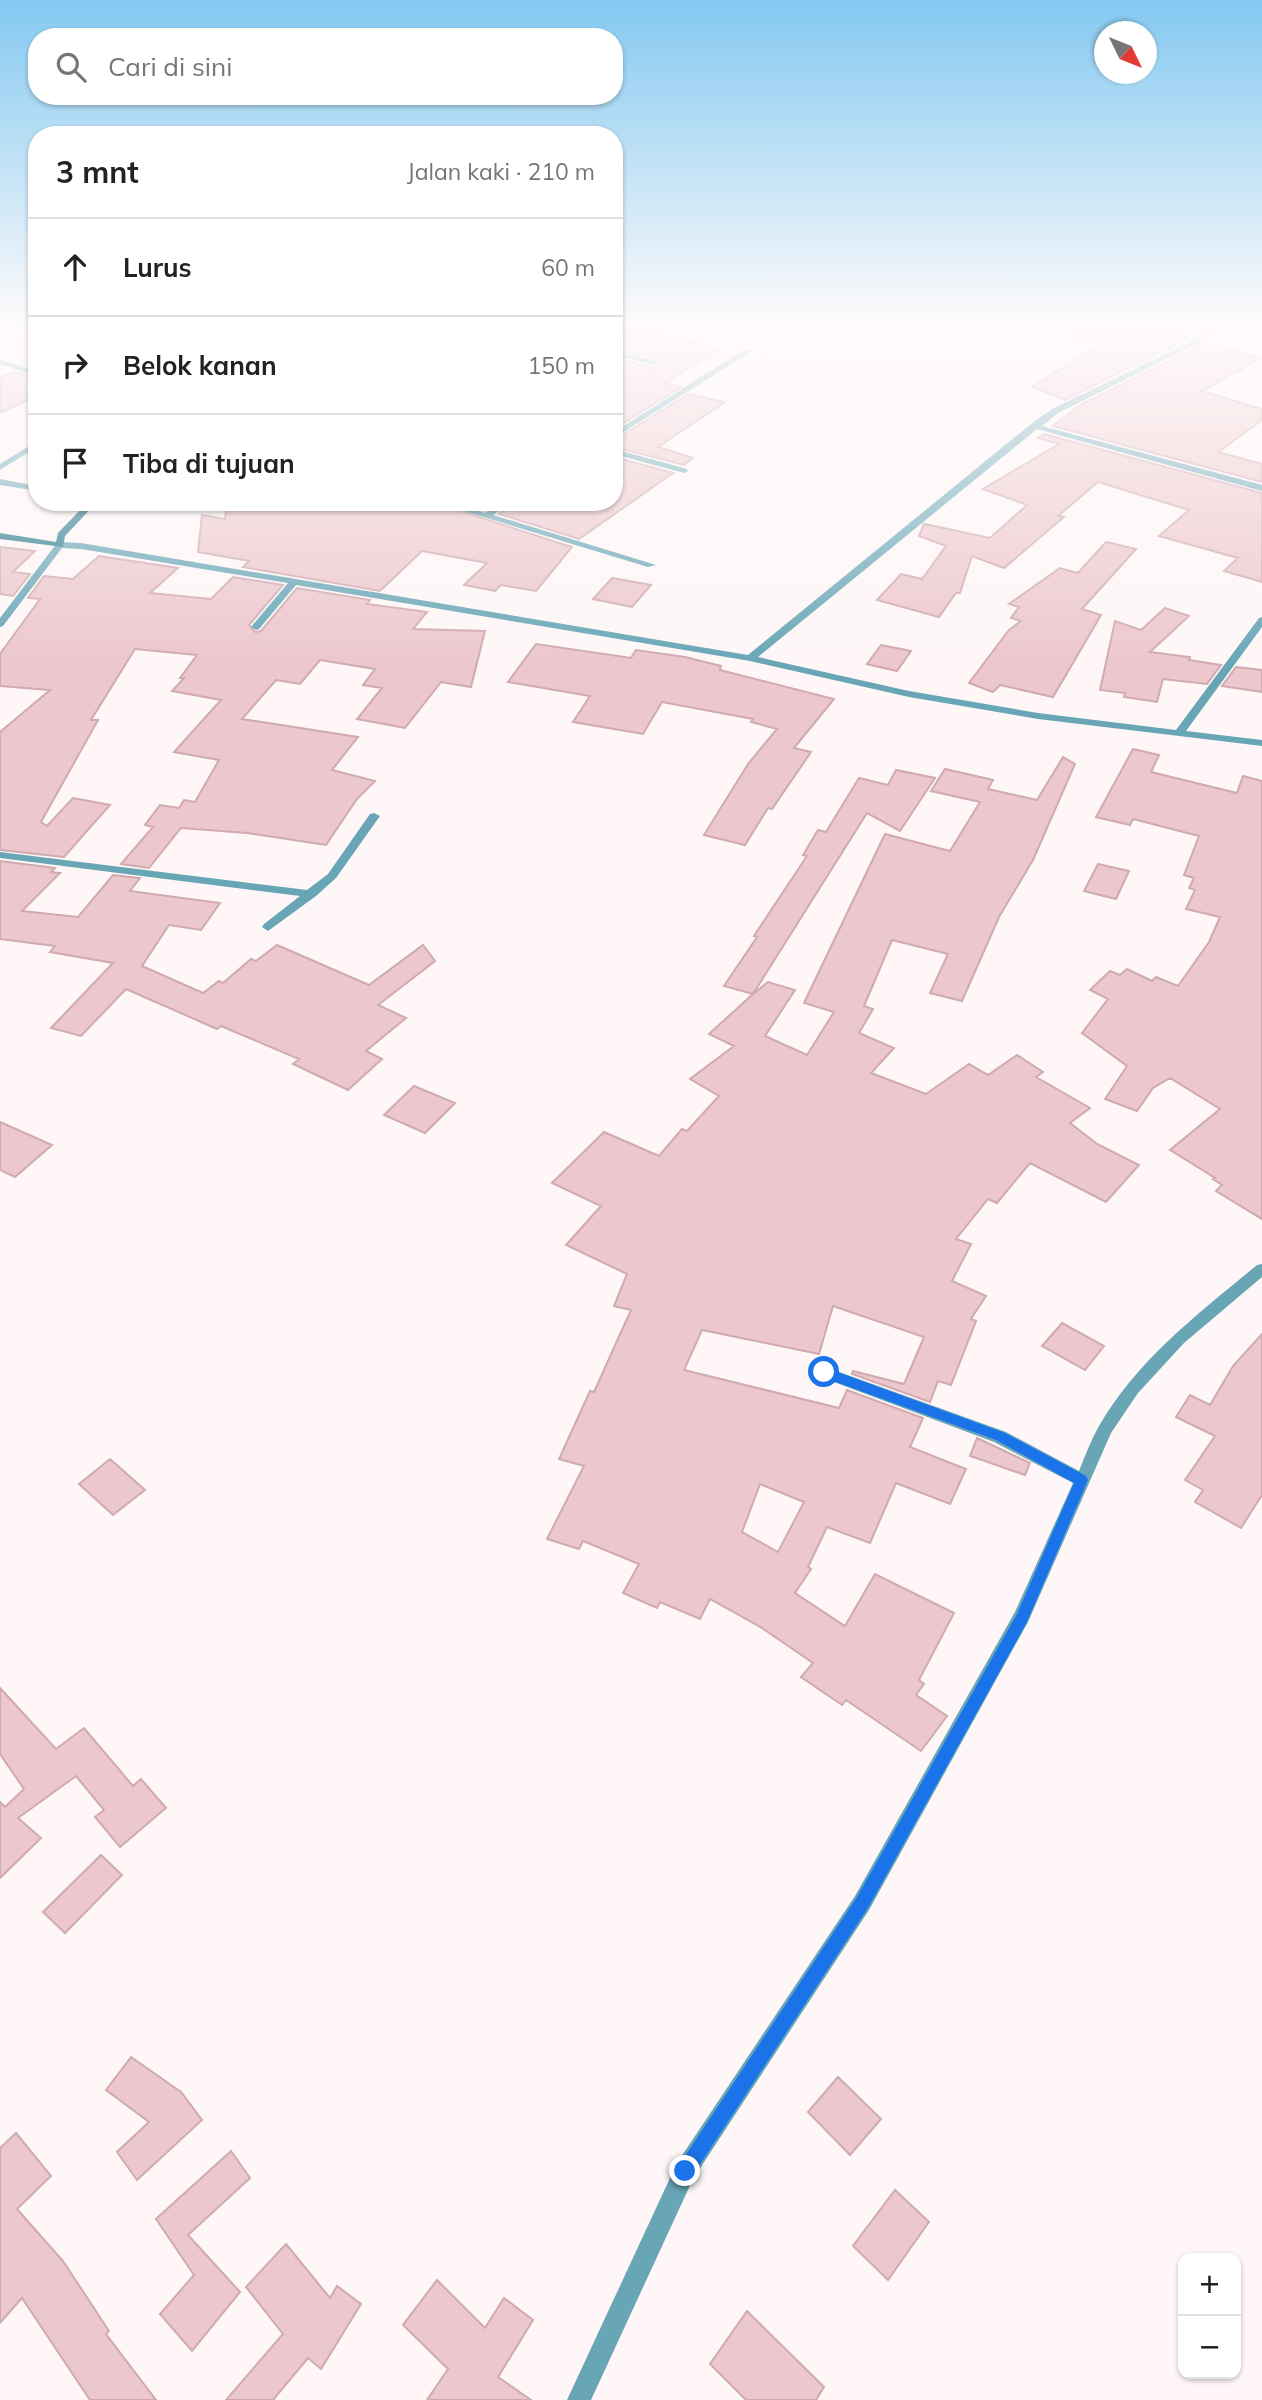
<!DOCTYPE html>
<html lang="id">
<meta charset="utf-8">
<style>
:root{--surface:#fff;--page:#f6f6f6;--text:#222;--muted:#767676;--line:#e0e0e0}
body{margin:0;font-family:Mulish,sans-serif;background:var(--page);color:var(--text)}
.controls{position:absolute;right:21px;bottom:21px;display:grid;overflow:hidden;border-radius:14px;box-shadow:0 2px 5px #0004}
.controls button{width:63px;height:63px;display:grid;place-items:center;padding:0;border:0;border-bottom:2px solid var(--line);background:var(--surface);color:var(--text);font:35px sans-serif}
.compass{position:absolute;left:1094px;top:21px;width:63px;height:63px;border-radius:50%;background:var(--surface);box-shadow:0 2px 5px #0004;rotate:133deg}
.stop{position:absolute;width:21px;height:21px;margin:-16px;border:5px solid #1a73e8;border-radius:50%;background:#fff}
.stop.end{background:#1a73e8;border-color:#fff;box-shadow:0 2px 7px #0008}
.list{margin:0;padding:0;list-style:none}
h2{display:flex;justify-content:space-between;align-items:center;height:91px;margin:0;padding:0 28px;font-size:30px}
h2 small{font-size:23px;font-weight:400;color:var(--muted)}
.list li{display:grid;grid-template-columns:46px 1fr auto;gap:21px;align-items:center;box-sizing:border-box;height:98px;padding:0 28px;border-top:2px solid var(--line)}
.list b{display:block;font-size:26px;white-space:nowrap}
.list em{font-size:23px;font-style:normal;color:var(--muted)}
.icon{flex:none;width:38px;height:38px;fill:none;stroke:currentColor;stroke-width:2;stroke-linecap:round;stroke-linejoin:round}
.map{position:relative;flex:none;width:1262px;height:2400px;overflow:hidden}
.search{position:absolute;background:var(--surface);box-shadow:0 2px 5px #0004;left:28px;top:28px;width:595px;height:77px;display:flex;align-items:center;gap:18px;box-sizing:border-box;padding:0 24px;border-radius:28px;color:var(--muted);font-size:26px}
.panel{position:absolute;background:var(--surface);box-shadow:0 2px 5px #0004;left:28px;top:126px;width:595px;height:385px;border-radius:28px}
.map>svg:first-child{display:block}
</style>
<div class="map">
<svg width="1262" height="2400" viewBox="0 0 1262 2400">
<rect width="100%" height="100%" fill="#fef6f7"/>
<!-- building -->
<path fill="#ecc7cd" stroke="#cfaab0" stroke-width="2" fill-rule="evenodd" d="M636,329L719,349L666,383L681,387L614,429V358L653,368L660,364L658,358L614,349V330L627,334Z
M1072,329H1156L1189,338L1065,400L1032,387L1101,344L1071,336Z
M1205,343L1261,358L1202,391L1262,409V420L1218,452L1262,464V482L1053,426L1080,405Z
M15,372L37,378V396L0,413V377Z
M689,394L725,402L658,447L693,458L684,465L614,447V440Z
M1044,434L1262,493V582L1224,571L1238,558L1159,536L1189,510L1098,482L1058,516L1064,517L1004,568L972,556L960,593H956L939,617L877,600L901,574L922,579L946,546L919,536L924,524L990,538L1027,505L983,489L1059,444L1038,438Z
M614,457L673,473L579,539L499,514L515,502H614Z
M227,502H432L572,547L536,591L501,585L495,591L464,585L487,563L422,551L380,591L243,567L249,561L198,552L202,515L225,519Z
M1106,542L1136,549L1082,609L1101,615L1053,697L1000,685L993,692L969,683L1009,630L1021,621L1011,618L1019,607L1009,604L1060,568L1078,573Z
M0,547L35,551L13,572L30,574L13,596L0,594Z
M99,556L178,568L150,593L211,599L233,577L283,585L249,625L255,632L261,631L297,588L370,600L367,604L427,612L413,629L485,631L471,687L441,682L405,728L357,719L382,688L363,685L375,669L320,660L300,684L276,680L242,719L358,737L332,770L375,781L357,799L326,845L247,833L181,828L149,868L121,864L153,827L145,825L160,805L179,808L184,800L195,802L219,760L174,752L221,700L172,691L184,678H180L197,655L135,649L91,720H98L41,822L47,826L73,798L110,805L64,857L0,850V732L50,690L0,686V654L40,599L28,598L44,576L73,579Z
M612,578L651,585L632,607L593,599Z
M1165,608L1189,616L1150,652L1190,657L1189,660L1221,665L1207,684L1163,679L1157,702L1124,697L1125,693L1100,690L1115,621L1141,630Z
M536,644L631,658L636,650L685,657L721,666L720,670L834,699L794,748L811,752L772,809L768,808L745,845L704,835L748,764L777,729L751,722L753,719L662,702L643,734L573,722L590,696L508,682Z
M881,645L911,651L897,671L867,664Z
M1236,667L1262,670V692L1222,686Z
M1133,749L1159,755L1151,772L1237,793L1243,776L1262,781V1219L1216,1191L1222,1185L1213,1179L1215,1178L1170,1150L1220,1109L1170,1078L1153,1088L1137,1111L1105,1099L1127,1066L1082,1033L1108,999L1090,990L1110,971L1120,975L1127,969L1152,981L1156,977L1178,986L1209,942L1220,917L1186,909L1195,890L1189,888L1194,878L1184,875L1199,836L1133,819L1130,825L1096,817Z
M1063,757L1075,764L1033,860L999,917L962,1001L930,993L948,954L892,940L864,1006L873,1009L859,1033L894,1048L871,1073L926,1094L969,1064L988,1075L1017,1055L1043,1072L1036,1077L1090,1108L1070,1123L1097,1144L1139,1165L1106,1202L1030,1163L997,1203L988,1199L956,1239L971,1244L952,1281L986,1296L971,1319L976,1321L951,1385L938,1381L930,1402L852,1374L853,1371L904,1384L924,1337L833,1306L819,1354L702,1330L684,1370L839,1408L847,1390L923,1418L910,1447L966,1469L950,1504L896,1483L870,1543L827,1527L808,1567L811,1569L795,1593L845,1626L875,1574L954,1613L919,1680L924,1684L916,1695L947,1716L921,1751L846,1700L842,1705L801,1677L813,1663L762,1628L710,1599L700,1619L660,1602L657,1608L623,1593L639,1564L583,1541L579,1549L547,1539L584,1466L559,1459L590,1391L594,1392L631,1310L614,1306L627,1274L566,1245L601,1206L552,1183L604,1132L659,1156L682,1129L687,1131L719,1096L690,1079L734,1046L709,1034L753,994L724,986L757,937L754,936L807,856L803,855L818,830L826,832L859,778L888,785L896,770L935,778L900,831L867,813L753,994L768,982L795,990L765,1036L807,1055L834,1012L804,1003L885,834L950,851L980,802L931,791L945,769L993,780L988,789L1037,800ZM760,1484L804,1502L778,1552L742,1532Z
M0,861L55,868L51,872L60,873L22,911L78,917L113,875L140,878L130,891L220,903L201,930L169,925L142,966L203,993L219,981L223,983L251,959L256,961L277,945L369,985L423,945L435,961L378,1005L406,1018L366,1051L382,1059L348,1090L293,1064L299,1059L221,1026L217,1029L126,989L81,1036L51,1028L113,963L50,952L55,946L0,939Z
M1098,864L1129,871L1116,899L1084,891Z
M414,1086L455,1103L425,1133L384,1115Z
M0,1122L52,1145L15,1177L0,1170Z
M1062,1323L1104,1346L1085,1370L1042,1346Z
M1262,1334V1495L1241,1528L1195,1502L1203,1490L1185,1480L1215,1436L1176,1417L1190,1395L1210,1405L1233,1366Z
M977,1438L1030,1463L1025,1475L970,1456Z
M110,1459L145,1490L113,1515L79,1484Z
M0,1688L56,1749L84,1728L133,1786L141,1779L166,1808L120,1847L95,1817L104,1810L76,1776L18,1818L41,1838L0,1878V1802L5,1807L24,1789L0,1754Z
M101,1855L122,1875L65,1933L43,1912Z
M131,2057L181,2092L202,2120L137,2180L117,2152L149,2122L106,2090Z
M838,2077L881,2119L850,2155L808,2112Z
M16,2133L51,2176L17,2209L63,2261L109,2331L106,2334L156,2400H90L22,2298L0,2323V2148Z
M231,2151L250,2178L188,2235L240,2292L192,2351L160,2314L194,2275L156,2219Z
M895,2190L929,2222L888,2280L853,2246Z
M286,2244L330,2298L337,2286L361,2304L321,2369L308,2358L273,2400H226L283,2334L246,2287Z
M437,2280L485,2328L504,2298L533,2320L498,2377L531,2400H427L448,2369L403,2325Z
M747,2311L824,2387L816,2400H746L710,2364Z"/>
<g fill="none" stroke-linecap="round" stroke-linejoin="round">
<!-- street -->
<path fill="#68a6b6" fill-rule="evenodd" d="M1207,329H1215L1203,341L1058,413L1042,426L1262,485V491L1037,429L758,657L909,691L1038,713L1176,730L1259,618L1262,617V627L1186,731L1262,740V746L1038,719L909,697L750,661L296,585L259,629L256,630L251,627L288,583L81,549L62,548L3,626L0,627V618L57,543L60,542L81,543L748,655L1031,424L1052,409L1177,348L1197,337Z
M745,349L752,351L614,438V432Z
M614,351L657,361L658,363L654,365L614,355Z
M0,360L37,371V376L0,364Z
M37,441V447L0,470V464Z
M614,449L687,469L688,471L684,473L614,454Z
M0,479L37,486V491L0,485Z
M434,502H448L485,513L502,502H512L493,515L656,565L648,567Z
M374,813L380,816L336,878L316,896L268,931L262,927L264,924L300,896L0,858V852L307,890L328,874L370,814Z
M1262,1264V1277L1184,1343L1138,1393L1111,1433L1028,1622L869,1910L693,2179L591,2400H567L677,2163L855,1896L1015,1612L1073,1483L994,1442L818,1376L815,1372L818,1368L823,1366L828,1368L1006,1432L1079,1471C1085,1456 1091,1440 1099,1426C1137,1360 1199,1313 1257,1265Z"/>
<!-- secondary -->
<path fill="#287b8d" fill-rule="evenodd" d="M88,502H97L65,536L63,547L0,539V533L56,542L58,533Z"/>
</g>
<!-- sky -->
<linearGradient id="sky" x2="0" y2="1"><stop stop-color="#84c9f1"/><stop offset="0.49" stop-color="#fffbfb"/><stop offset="1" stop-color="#fffbfb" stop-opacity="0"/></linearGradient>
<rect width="1262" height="665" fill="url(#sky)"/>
<!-- route -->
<path fill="#1a73e8" d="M824,1367L1005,1433L1086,1476L1088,1480L1027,1622L868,1908L691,2178L685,2180L679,2178L676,2171L679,2165L857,1897L1017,1614L1074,1483L996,1440L819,1376L817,1372Z"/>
</svg>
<div class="controls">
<button>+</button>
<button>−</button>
</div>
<svg class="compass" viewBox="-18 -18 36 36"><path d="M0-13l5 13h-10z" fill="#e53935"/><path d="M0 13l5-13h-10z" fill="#767676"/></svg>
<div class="stop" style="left:824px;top:1372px"></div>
<div class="stop end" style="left:685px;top:2171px"></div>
<div class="search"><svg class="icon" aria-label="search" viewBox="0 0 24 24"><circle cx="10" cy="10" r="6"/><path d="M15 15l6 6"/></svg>Cari di sini</div>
<section class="panel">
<h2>3 mnt<small>Jalan kaki · 210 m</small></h2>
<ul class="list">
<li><svg class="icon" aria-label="ahead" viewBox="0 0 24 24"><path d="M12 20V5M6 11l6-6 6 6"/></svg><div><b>Lurus</b></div><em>60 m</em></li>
<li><svg class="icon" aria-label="right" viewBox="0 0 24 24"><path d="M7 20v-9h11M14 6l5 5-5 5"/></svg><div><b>Belok kanan</b></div><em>150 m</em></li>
<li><svg class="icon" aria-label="arrive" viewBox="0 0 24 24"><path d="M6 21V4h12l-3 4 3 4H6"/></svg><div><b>Tiba di tujuan</b></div></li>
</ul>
</section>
</div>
